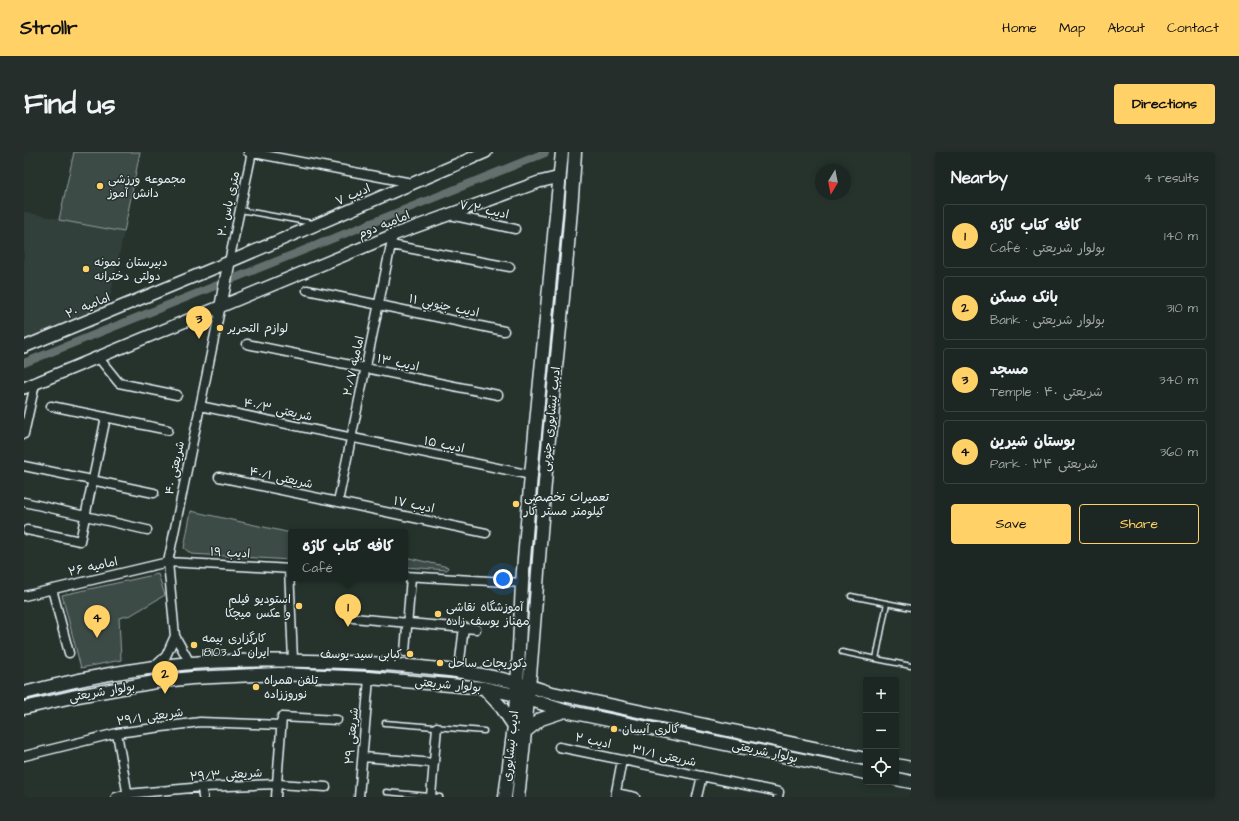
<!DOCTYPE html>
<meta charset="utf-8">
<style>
:root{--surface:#1c2622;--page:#252e2a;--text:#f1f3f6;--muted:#a0a5a5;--line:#3a4340;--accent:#ffd166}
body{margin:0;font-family:"Architects Daughter","Playpen Sans Arabic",sans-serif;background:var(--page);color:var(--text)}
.controls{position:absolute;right:12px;bottom:12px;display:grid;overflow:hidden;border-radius:4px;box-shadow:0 2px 6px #0003}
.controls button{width:36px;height:36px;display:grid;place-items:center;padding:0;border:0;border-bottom:1px solid var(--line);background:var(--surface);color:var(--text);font:20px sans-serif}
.compass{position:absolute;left:791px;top:12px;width:36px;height:36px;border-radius:50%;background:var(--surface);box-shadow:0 2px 6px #0003;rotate:190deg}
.you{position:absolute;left:479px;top:427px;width:14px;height:14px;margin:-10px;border:3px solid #fff;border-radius:50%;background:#1a73e8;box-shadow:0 0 0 6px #1a73e833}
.badge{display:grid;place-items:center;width:26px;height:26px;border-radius:50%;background:var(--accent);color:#111;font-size:13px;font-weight:700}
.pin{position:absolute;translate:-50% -33px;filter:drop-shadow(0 1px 2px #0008)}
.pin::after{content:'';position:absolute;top:21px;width:14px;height:12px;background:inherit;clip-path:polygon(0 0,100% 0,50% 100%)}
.popup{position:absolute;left:264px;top:377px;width:120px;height:52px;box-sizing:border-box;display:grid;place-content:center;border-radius:4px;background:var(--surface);filter:drop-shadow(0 1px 3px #0005);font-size:13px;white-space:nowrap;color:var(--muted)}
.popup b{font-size:15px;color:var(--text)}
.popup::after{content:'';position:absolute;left:50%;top:100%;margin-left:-8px;border:8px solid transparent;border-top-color:var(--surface)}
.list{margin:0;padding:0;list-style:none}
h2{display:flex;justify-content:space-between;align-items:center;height:52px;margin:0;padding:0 16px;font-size:17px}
h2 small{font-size:13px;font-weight:400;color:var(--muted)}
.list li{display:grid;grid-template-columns:26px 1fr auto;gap:12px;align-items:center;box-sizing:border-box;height:64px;margin:0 8px 8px;padding:0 8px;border:1px solid var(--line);border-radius:4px}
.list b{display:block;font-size:15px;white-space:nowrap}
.list p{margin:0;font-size:13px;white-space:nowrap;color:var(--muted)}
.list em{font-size:13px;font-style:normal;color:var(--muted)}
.actions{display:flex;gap:8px;padding:12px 16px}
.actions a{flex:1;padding:9px 0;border:1px solid var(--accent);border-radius:4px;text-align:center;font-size:14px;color:var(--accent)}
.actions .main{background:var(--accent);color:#111}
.icon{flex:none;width:22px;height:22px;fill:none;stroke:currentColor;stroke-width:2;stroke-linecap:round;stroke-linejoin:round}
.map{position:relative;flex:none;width:887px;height:645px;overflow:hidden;border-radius:4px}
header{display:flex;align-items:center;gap:24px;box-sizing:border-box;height:56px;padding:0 20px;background:var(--accent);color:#111}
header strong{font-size:19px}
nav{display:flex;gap:22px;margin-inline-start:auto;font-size:14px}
.intro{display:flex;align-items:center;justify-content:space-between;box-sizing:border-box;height:96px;padding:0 24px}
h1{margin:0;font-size:28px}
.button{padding:10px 18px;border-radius:4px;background:var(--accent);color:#111;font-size:14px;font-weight:700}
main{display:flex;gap:24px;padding:0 24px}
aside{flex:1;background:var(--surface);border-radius:4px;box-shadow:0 2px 6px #0003}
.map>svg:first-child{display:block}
</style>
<header>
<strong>Strollr</strong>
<nav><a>Home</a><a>Map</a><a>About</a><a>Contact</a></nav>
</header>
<div class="intro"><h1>Find us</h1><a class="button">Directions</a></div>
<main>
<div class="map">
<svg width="887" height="645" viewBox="0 0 887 645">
<rect width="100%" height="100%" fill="#26332d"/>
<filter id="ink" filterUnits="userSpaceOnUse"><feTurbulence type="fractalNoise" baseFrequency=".025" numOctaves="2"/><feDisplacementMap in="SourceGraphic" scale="8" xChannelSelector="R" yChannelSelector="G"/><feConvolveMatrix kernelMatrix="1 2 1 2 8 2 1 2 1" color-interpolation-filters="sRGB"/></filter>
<g filter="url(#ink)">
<!-- built -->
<path fill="#333f3a" d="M0,60L100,80L84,154L0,189Z"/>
<!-- green -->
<path fill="#3e4b47" stroke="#939ea0" d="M50,0H116L100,80L35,68Z
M167,359L267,381V408L167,402L160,396Z
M381,405L424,415L423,418L381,415Z
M134,422L141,443L107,463L95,466L97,508L57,516L38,443Z"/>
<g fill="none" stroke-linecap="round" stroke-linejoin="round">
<!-- canal -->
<path stroke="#636f6d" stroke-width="8" d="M0,211L521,1"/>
<!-- service casing -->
<g stroke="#e8f1f8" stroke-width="7">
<path id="service" d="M216,58L288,71
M827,444L887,456
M818,500L887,514
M852,507L863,451
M361,571L460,579
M362,640L416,645"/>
</g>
<!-- minor casing -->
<g stroke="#e8f1f8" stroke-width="11">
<path id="minor" d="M224,0L388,31
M426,63L491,77
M367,93L486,115
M205,110L228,0
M283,138L480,179
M223,192L474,243
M74,205L95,231L153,243
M27,254L144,278
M176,254L507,323
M0,282L11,232
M0,314L130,341
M195,325L462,381
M0,350L123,378
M314,350L369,83
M3,378L56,389L82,265
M265,417L269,508
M381,424L498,431
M28,437L45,501
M0,444L144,410L267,417
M329,466L452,477
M151,484L144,410L197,153
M381,500L387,425
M436,508L440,475
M130,515L142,504L151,484L166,511
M93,581L104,645
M535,595L755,640L754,645
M0,604L93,581L176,570L257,573
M339,605L410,611
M178,635L179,645
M592,641L611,645
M407,644L413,575
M92,645L103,642L178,635L253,632L302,635
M252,645L258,565L313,568
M335,645L345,526
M591,645L598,608
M673,645L678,624"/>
</g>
<!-- tertiary casing -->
<g stroke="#e8f1f8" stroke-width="14">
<path id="tertiary" d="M197,153L205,110
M0,195L205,110L462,0
M0,236L369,83L515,30L536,25"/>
</g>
<!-- secondary casing -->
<g stroke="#e8f1f8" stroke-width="15">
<path id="secondary" d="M460,536L478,556L490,574
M0,541C54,527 111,516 167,511C226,507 286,508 345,511C405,515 467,520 524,540L842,607
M0,556L48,545L131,530L168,526L255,522L345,526L460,536L492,543L541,559L842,621
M502,579L517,567L541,559
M872,613L887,616
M872,627L887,630
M481,645L490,574L494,517L498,431L507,323L538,0
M494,645C507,540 512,435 521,331C530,220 545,110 551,0"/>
</g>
<!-- service -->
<use href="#service" stroke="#26332d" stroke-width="4"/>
<!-- minor -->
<use href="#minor" stroke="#26332d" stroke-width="8"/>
<!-- tertiary -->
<use href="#tertiary" stroke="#26332d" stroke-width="11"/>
<!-- secondary -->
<use href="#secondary" stroke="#26332d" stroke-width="12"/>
</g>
</g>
<!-- markers -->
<g fill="#ffd166" stroke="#26332d" stroke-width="1.5">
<circle cx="76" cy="34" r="4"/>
<circle cx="62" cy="117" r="4"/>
<circle cx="196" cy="176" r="4"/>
<circle cx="492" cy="352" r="4"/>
<circle cx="275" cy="454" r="4"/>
<circle cx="414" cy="462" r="4"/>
<circle cx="170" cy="493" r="4"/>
<circle cx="386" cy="502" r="4"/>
<circle cx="416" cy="511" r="4"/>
<circle cx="232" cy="535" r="4"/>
<circle cx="590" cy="577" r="4"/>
</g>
<g text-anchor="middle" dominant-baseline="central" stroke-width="3" stroke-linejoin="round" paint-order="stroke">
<!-- poi labels -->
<g font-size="12" fill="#e8f1f8" stroke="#26332d" text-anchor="start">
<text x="84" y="27">مجموعه ورزشی<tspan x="84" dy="14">دانش آموز</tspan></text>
<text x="70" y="110">دبیرستان نمونه<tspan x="70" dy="14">دولتی دخترانه</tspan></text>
<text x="204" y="176">لوازم التحریر</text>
<text x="500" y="345">تعمیرات تخصصی<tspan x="500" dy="14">کیلومتر مستر کار</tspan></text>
<text x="267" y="447" text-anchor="end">استودیو فیلم<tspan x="267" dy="14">و عکس میچکا</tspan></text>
<text x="422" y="455">آموزشگاه نقاشی<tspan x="422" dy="14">مهناز یوسف زاده</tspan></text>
<text x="178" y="486">کارگزاری بیمه<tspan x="178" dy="14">ایران کد 18103</tspan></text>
<text x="378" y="502" text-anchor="end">کبابی سید یوسف</text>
<text x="424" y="511">دکوریجات ساحل</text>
<text x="240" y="528">تلفن همراه<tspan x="240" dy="14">نوروززاده</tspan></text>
<text x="598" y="577">گالری آيسان</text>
</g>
<!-- street labels -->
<g font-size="12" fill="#e8f1f8" stroke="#26332d">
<text transform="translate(329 43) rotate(-23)">ادیب ۷</text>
<text transform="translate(205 52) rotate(-78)">۲۰ متری یاس</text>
<text transform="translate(460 58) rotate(12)">ادیب ۷/۲</text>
<text transform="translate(360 73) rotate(-22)">امامیه دوم</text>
<text transform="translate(64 154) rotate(-23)">امامیه ۲۰</text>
<text transform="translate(420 154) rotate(12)">ادیب جنوبي ١١</text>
<text transform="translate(374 211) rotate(12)">ادیب ۱۳</text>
<text transform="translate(330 214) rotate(-78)">امامیه ۲۰/۷</text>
<text transform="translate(254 258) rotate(12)">شریعتی ۴۰/۳</text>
<text transform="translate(527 267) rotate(-84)">ادیب نیشابوری جنوبی</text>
<text transform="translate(420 293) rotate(12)">ادیب ۱۵</text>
<text transform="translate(151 316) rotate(-78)">شریعتی ۴۰</text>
<text transform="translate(257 326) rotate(12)">شریعتی ۴۰/۱</text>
<text transform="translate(390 353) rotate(12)">ادیب ۱۷</text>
<text transform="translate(206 401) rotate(3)">ادیب ۱۹</text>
<text transform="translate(69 415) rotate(-13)">امامیه ۲۶</text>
<text transform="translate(424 533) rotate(5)">بولوار شریعتی</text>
<text transform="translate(78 540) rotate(-10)">بولوار شریعتی</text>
<text transform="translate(126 565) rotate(-8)">شریعتی ۲۹/۱</text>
<text transform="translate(328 584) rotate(-85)">شریعتی ۲۹</text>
<text transform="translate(569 589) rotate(12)">ادیب ۲</text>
<text transform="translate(487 594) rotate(-84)">ادیب نیشابوری</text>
<text transform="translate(741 600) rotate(12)">بولوار شریعتی</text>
<text transform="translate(640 604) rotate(12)">شریعتی ۳۱/۱</text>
<text transform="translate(202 623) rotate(-3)">شریعتی ۲۹/۳</text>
</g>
</g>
</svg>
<div class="controls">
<button>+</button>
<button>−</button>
<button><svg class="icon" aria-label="locate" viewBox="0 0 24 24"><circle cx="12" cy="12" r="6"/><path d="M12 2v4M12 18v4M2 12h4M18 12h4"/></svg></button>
</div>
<svg class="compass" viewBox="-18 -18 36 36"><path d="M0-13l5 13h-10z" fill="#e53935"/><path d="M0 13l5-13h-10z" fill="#a0a5a5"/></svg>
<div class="you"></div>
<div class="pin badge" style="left:324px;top:475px">1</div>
<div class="popup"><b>کافه کتاب کاژه</b>Café</div>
<div class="pin badge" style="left:141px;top:542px">2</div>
<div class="pin badge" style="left:175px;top:187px">3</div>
<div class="pin badge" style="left:73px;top:486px">4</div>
</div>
<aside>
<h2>Nearby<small>4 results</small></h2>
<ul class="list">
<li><span class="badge">1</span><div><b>کافه کتاب کاژه</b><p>Café · بولوار شریعتی</p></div><em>140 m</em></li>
<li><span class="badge">2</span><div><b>بانک مسکن</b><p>Bank · بولوار شریعتی</p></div><em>310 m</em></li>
<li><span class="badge">3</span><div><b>مسجد</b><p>Temple · شریعتی ۴۰</p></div><em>340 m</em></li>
<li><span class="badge">4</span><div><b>بوستان شیرین</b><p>Park · شریعتی ۳۴</p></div><em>360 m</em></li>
</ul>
<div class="actions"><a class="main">Save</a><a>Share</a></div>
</aside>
</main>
